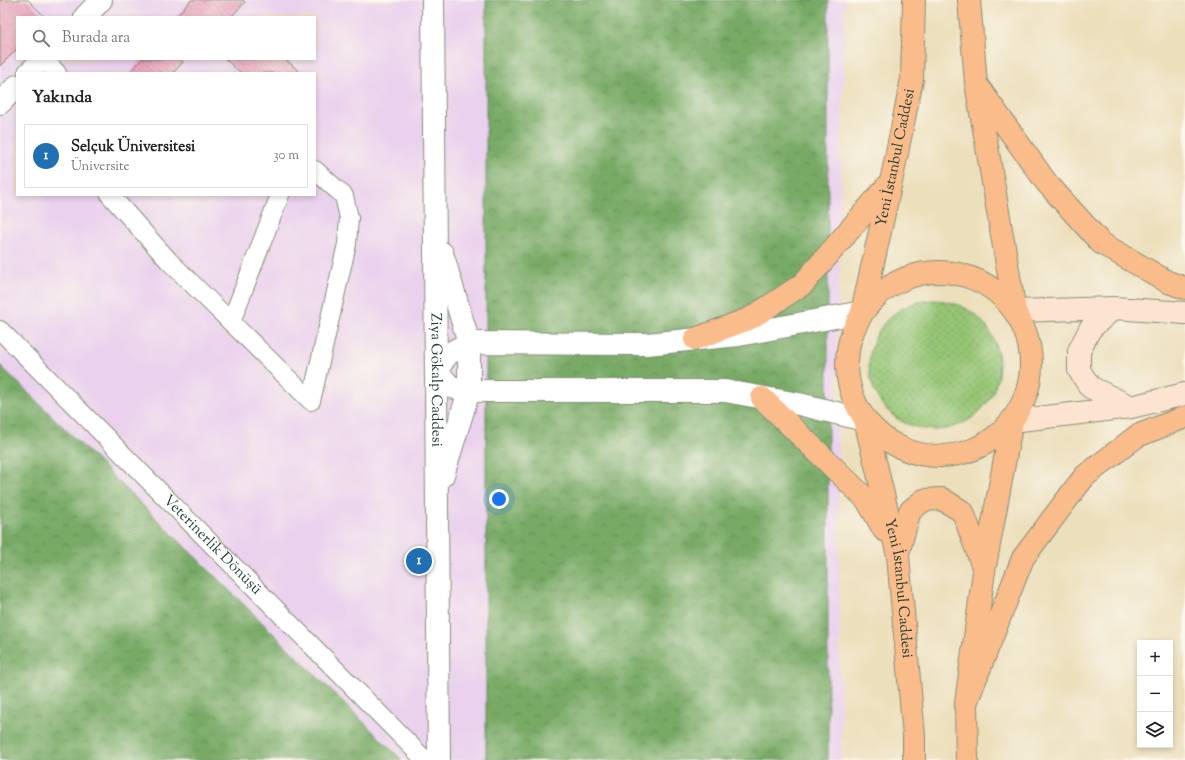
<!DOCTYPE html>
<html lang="tr">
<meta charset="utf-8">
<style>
:root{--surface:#fff;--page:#f6f6f6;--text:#222;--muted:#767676;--line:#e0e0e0;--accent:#1f6fb2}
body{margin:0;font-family:"Sorts Mill Goudy",serif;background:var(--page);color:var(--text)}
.controls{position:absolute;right:12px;bottom:12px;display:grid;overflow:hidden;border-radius:0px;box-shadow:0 2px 6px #0003}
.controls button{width:36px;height:36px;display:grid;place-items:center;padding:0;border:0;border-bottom:1px solid var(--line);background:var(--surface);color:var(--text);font:20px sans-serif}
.you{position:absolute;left:499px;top:499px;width:14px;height:14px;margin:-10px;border:3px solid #fff;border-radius:50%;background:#1a73e8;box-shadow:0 0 0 6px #1a73e833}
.badge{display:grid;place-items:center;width:26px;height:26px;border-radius:50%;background:var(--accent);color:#fff;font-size:13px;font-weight:700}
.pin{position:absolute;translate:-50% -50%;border:2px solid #fff;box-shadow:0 1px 4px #0006}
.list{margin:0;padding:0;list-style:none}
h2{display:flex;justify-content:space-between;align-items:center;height:52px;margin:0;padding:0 16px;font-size:17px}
h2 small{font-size:13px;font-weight:400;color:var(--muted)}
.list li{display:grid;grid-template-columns:26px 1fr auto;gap:12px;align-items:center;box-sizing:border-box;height:64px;margin:0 8px 8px;padding:0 8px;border:1px solid var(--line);border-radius:0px}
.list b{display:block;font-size:15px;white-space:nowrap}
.list p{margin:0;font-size:13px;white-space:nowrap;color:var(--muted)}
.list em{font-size:13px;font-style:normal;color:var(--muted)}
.icon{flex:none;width:22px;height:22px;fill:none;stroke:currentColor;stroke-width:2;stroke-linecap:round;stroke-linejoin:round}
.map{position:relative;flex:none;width:1185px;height:760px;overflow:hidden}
.search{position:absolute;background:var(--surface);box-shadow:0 2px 6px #0003;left:16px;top:16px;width:300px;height:44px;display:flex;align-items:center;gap:10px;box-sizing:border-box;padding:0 14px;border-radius:0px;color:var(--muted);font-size:15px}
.panel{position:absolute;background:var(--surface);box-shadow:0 2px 6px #0003;left:16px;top:72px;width:300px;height:124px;border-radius:0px}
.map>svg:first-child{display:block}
</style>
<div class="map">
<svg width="1185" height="760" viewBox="0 0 1185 760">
<defs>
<pattern id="grass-dots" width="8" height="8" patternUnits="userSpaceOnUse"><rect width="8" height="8" fill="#95c574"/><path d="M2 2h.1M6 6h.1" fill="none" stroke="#79a160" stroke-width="1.8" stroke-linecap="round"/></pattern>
<pattern id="forest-crowns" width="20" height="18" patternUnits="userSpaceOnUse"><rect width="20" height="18" fill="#78aa66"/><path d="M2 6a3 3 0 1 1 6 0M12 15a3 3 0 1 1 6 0" fill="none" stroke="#628c55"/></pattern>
<pattern id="building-back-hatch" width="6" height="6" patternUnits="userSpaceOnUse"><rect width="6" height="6" fill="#eca7c0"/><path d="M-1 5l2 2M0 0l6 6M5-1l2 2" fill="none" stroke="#bf899d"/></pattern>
</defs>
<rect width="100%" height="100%" fill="#fbf7ec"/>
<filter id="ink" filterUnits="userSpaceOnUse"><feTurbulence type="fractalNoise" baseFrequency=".025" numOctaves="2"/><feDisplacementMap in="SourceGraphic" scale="8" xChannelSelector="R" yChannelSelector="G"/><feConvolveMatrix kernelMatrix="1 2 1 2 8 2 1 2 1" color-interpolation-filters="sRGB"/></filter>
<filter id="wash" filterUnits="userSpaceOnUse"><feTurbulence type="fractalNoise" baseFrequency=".012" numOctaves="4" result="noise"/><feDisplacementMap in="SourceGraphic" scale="16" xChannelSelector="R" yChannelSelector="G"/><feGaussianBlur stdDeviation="0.9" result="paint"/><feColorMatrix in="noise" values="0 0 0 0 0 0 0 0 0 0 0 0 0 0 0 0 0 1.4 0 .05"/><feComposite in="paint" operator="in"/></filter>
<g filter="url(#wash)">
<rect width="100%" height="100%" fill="#ecdfbc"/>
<!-- built -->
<path fill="#ead1ed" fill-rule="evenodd" d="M0,0H845L837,363L841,760H0ZM17,17H315V59H17ZM17,73H315V195H17Z"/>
<!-- grass -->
<path fill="url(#grass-dots)" stroke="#5a8154" d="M869 365a65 65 0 1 1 130 0a65 65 0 1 1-130 0Z"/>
<!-- forest -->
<path fill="url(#forest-crowns)" stroke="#4c744d" d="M486,0H828V760H486Z
M0,365L402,760H0Z"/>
<g id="blocks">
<!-- building -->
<path fill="url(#building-back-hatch)" d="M0,0H28L45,17H17V49L0,66Z
M191,0H243L245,2L231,17H176Z
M142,59H179L183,62L173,73H130Z
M225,59H285L301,73H241Z"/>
</g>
</g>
<g filter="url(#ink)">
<use href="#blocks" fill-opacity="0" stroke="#868e78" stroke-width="1"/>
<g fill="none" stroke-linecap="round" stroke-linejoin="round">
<!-- minor casing -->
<g stroke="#868e78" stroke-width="20">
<g id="minor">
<path d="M44,59L57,73"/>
<path d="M110,195L169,261L311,401L347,244L349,218L344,196L315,170"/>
<path d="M231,322L280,195"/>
<path id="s1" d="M0,330L425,760"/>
</g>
</g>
<!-- tertiary casing -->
<g stroke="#868e78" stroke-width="24">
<g id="tertiary">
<path id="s2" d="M433,0L439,760"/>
<path d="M85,17L101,0"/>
<path d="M29,73L43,59"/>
<path d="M0,103L17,86"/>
<path d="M442,253L469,343V391L443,475"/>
<path d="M862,312L739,335L647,344L469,343L448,354L436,371L451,387L469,391H725L799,404L865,420"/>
</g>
</g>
<!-- secondary casing -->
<g stroke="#868e78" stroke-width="24">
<path id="secondary" d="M1114,308L1090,329L1079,351V370L1090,387L1131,407
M1015,311L1114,308L1185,313
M1012,421L1131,407L1185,394"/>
</g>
<!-- trunk casing -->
<g stroke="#868e78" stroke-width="24">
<g id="trunk">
<path d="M969,0L976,83L1015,311"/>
<path d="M979,88L1046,182L1101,243L1168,282L1185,288"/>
<circle cx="939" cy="364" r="92"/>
<path id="s3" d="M862,312L891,182L912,79L914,0"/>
<path d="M695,339L751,318L803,284L889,184"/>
<path d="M762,398L867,500L884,530"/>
<path id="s4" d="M865,420L898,556L914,736V760"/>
<path d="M898,553L910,511L924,500L942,499L963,512L984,570"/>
<path d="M966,703L1023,558L1074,490L1085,476L1137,436L1185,417"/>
<path d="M967,760L966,703L984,571L1012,421"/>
</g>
</g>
<!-- minor -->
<use href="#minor" stroke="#fff" stroke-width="18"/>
<!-- tertiary -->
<use href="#tertiary" stroke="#fff" stroke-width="22"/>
<!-- secondary -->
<use href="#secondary" stroke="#fde4d1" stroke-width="22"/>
<!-- trunk -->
<use href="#trunk" stroke="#fabc8b" stroke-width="22"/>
</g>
</g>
<g text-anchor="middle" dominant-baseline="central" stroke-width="3.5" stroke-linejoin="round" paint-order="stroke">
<!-- street labels -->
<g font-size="15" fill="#1f3d34" stroke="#fbf7ec">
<text stroke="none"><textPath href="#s3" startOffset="158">Yeni İstanbul Caddesi</textPath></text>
<text stroke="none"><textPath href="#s2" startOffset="380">Ziya Gökalp Caddesi</textPath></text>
<text stroke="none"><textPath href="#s1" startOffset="302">Veterinerlik Dönüşü</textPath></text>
<text stroke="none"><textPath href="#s4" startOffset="172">Yeni İstanbul Caddesi</textPath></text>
</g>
</g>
</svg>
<div class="controls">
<button>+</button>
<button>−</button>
<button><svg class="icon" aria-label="layers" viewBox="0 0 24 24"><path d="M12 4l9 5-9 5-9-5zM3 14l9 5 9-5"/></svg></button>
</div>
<div class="you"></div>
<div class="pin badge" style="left:419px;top:561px">1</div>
<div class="search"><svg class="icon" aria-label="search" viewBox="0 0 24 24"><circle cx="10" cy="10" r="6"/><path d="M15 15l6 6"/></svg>Burada ara</div>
<section class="panel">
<h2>Yakında<small></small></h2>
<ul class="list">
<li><span class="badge">1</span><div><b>Selçuk Üniversitesi</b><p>Üniversite</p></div><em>30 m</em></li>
</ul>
</section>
</div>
